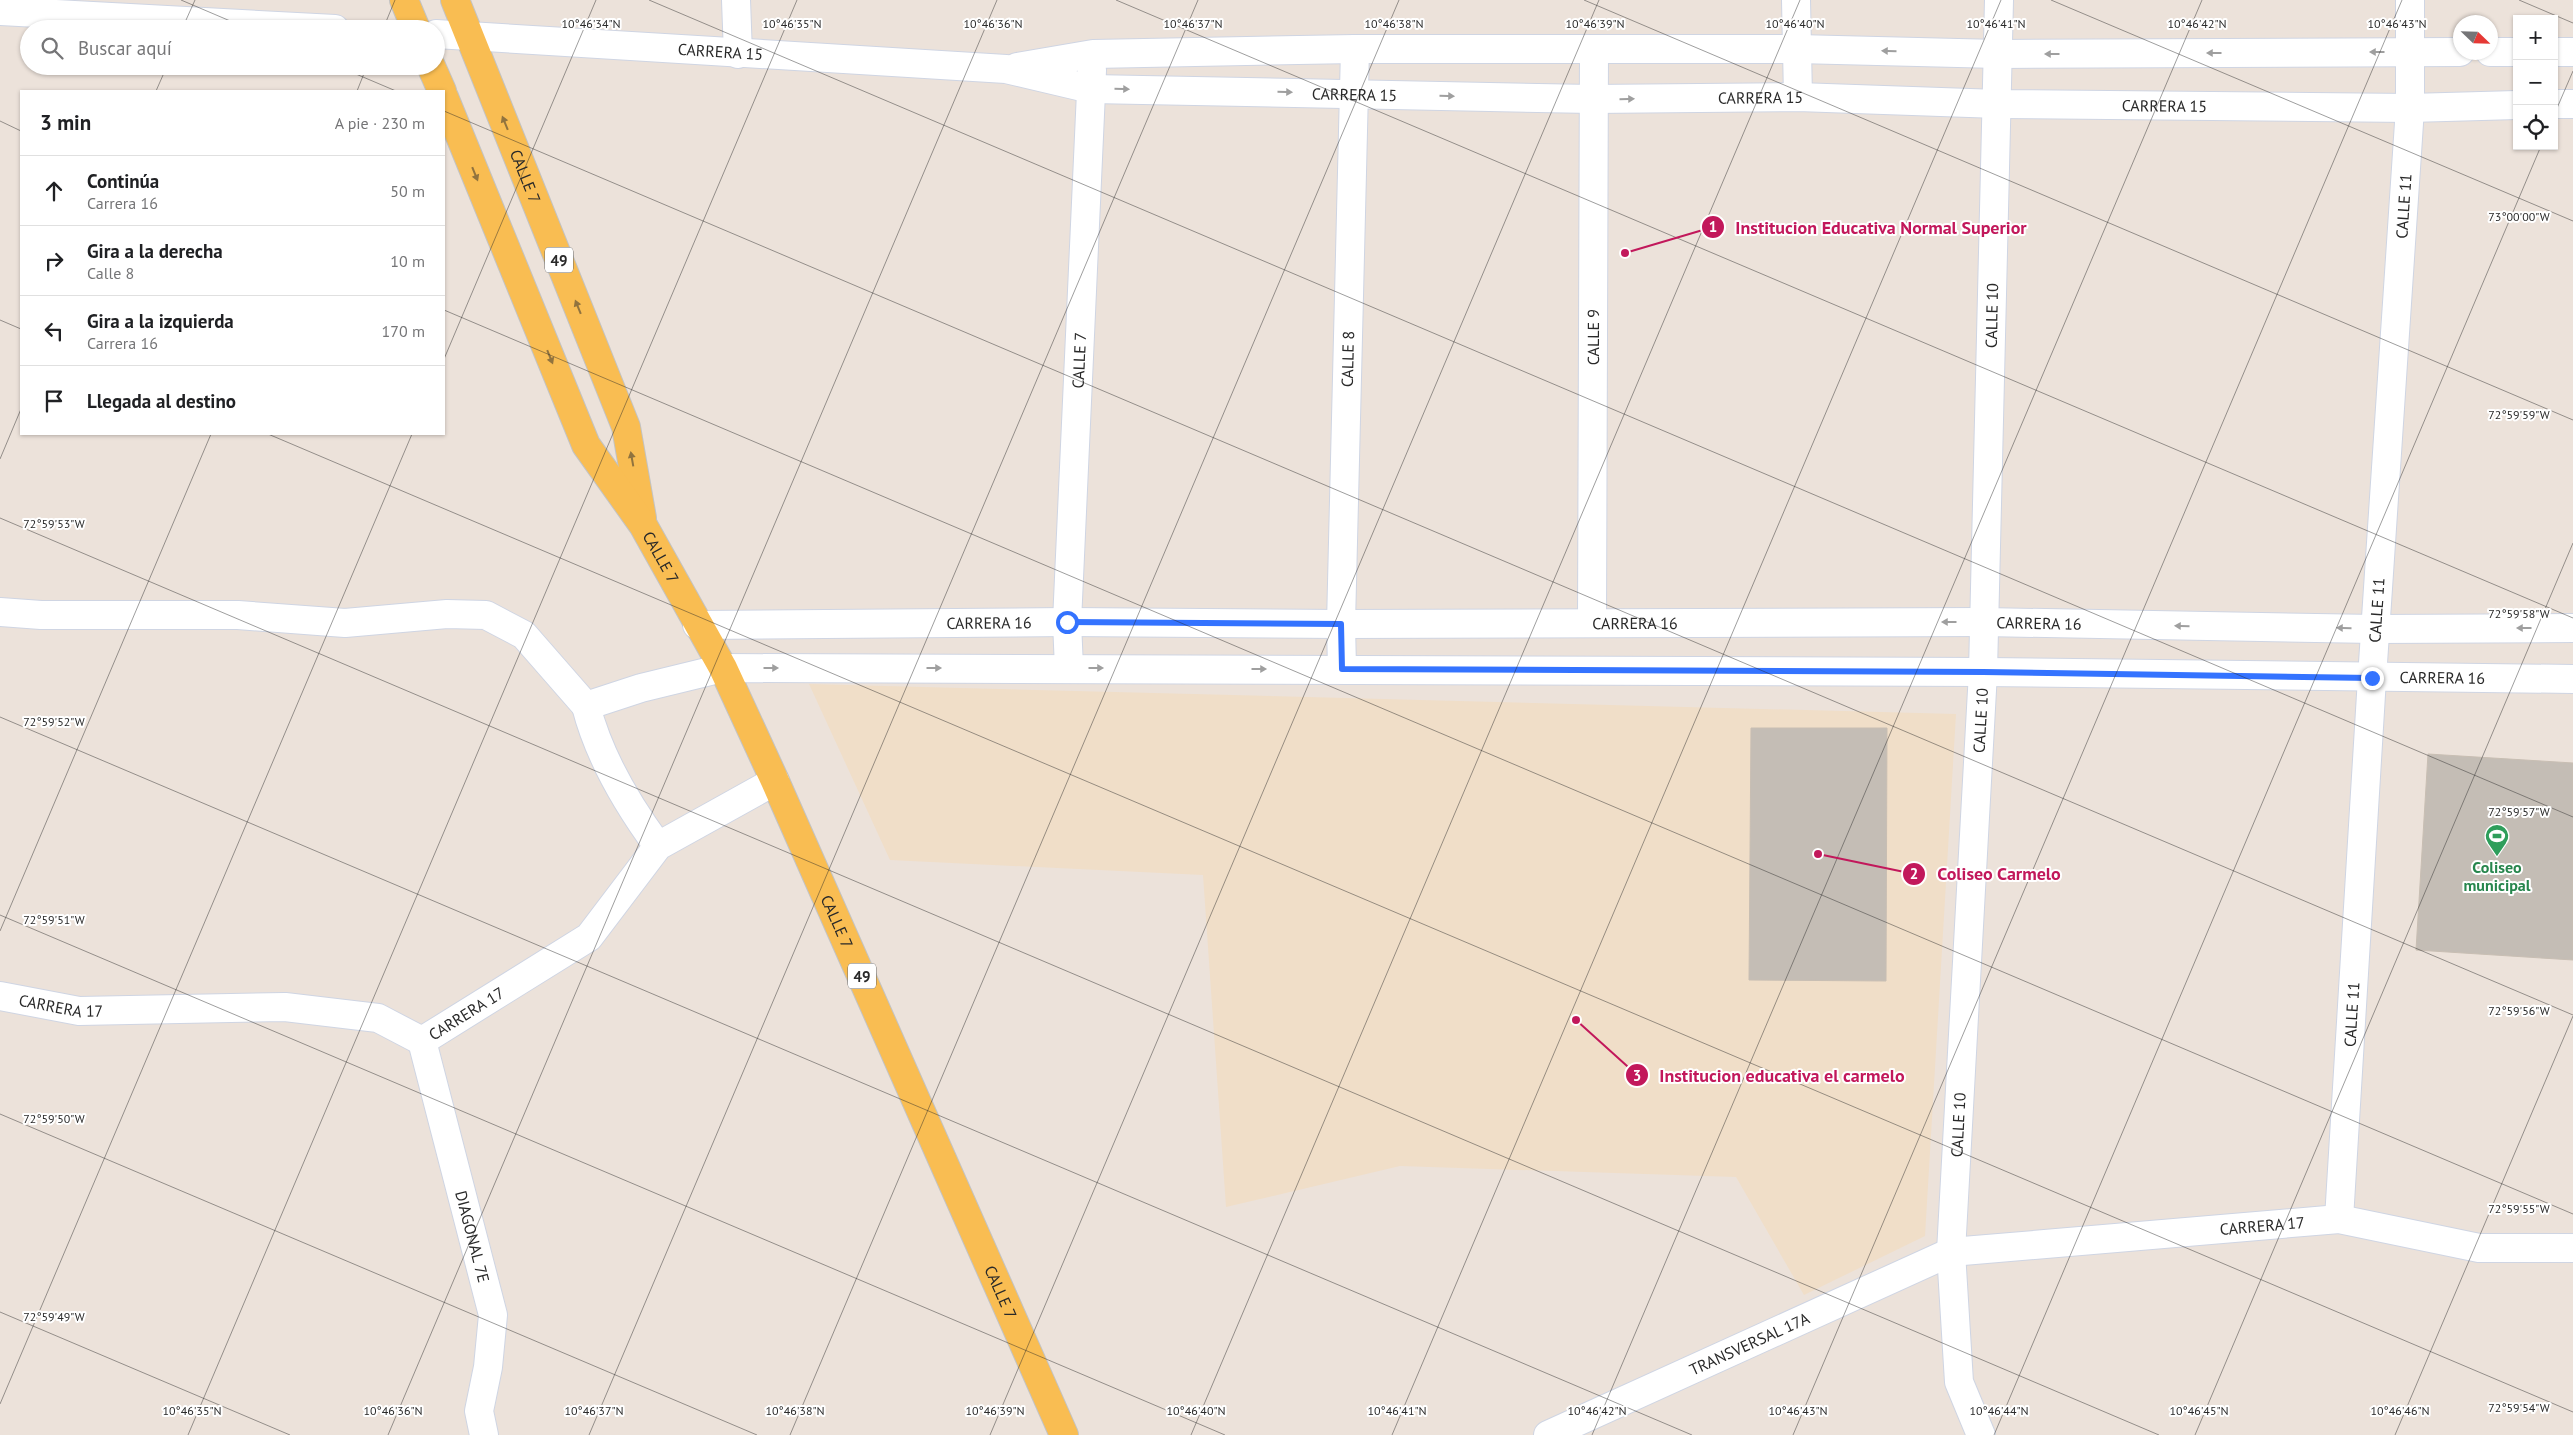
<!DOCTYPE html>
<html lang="es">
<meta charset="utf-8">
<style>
:root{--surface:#fff;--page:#f2f2f2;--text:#202124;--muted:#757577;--line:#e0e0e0}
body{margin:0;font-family:"PT Sans",sans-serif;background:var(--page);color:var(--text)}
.controls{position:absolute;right:15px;top:15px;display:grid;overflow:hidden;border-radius:0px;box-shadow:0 1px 4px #0004}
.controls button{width:45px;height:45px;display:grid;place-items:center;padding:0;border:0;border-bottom:1px solid var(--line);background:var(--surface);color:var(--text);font:25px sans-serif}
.compass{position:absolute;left:2453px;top:15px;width:45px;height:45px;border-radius:50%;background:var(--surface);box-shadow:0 1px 4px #0004;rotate:113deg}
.stop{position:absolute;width:15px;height:15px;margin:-11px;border:4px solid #3473ff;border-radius:50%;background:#fff}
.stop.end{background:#3473ff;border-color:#fff;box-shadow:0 1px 5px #0008}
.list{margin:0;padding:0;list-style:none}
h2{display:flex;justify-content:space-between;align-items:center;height:65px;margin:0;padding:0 20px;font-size:21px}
h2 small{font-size:16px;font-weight:400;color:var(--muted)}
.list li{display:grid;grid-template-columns:32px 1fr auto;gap:15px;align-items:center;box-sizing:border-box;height:70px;padding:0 20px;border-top:1px solid var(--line)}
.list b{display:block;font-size:19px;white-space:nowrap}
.list p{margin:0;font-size:16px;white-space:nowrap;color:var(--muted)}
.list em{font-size:16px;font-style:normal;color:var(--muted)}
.icon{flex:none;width:28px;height:28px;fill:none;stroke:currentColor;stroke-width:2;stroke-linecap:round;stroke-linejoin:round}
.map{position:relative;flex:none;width:2573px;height:1435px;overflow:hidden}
.search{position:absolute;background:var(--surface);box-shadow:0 1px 4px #0004;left:20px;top:20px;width:425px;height:55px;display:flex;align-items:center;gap:12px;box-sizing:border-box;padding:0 18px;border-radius:28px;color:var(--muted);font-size:19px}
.panel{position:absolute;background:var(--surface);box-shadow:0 1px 4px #0004;left:20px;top:90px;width:425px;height:345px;border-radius:0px}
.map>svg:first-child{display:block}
</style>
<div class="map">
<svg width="2573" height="1435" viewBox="0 0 2573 1435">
<rect width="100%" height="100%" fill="#ece2da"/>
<!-- education -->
<path fill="#f0dec8" d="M809,684L1956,714L1925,1236L1804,1295L1736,1177L1400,1166L1226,1207L1203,875L890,860Z"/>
<!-- building -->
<path fill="#c4bdb5" stroke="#c8beb3" d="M1751,728H1887L1886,981L1749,980Z
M2428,754L2573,763V960L2416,950Z"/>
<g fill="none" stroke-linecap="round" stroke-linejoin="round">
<!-- minor casing -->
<g stroke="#cfd5e3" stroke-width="30">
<g id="minor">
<path d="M736,0L738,54"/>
<path d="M1796,0L1798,97"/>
<path d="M0,11L335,29"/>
<path id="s1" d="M436,34L1006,69L1091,89L1592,99L1798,97L1998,104L2410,108L2517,105"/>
<path d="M2490,52H2517"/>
<path d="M2554,52H2573"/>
<path d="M1017,67L1093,54L1355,49H1797L1998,54L2460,52"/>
<path d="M2554,104H2573"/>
<path d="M0,612L41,615H238L345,623L447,614L486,615L524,635L586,706"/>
<path id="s2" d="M1592,623L1594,49"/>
<path id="s3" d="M697,625L1067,622L1341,624L1984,622L2375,629L2573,628"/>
<path id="s4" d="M1069,668L1067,622L1092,70"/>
<path id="s5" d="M1342,669L1341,624L1355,49"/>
<path id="s6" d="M658,846C627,804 599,757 586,706L641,688L723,668L1983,672L2573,679"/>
<path id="s7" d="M0,996L79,1011L285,1007L378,1018L422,1041L589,937L658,846L775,781"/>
<path id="s8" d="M422,1041L493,1315L488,1367L479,1411L484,1435"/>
<path id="s9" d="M2339,1219L2372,678L2410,108V0"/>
<path id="s10" d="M1548,1435L1951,1252L2339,1219L2479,1248H2573"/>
<path id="s11" d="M1981,1435L1959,1382L1951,1252L1983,672L1999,0"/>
</g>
</g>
<!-- major casing -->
<g stroke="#c3c3c3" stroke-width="30">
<g id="major">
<path d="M404,0L416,29"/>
<path id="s12" d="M455,0L626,427L642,518"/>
<path d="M431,66L442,91"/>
<path id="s13" d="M444,97L586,445L643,525L723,668L775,781L1064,1435"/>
</g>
</g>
<!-- minor -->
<use href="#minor" stroke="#fff" stroke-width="28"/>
<!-- major -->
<use href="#major" stroke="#f9bd52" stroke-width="28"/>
</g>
<!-- one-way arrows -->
<defs><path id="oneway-solid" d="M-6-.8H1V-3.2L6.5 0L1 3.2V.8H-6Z" transform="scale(1.25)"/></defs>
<g fill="#9f9f9f">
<use href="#oneway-solid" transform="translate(1889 51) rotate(-179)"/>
<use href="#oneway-solid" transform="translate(2377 52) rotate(180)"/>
<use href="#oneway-solid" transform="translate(2214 53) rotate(180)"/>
<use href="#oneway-solid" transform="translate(2052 54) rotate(180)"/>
<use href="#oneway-solid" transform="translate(1122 89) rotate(1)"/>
<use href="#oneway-solid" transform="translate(1285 92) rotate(1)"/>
<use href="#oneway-solid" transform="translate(1447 96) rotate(1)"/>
<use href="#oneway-solid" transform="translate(1627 99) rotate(-1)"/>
<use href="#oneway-solid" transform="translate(1949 622) rotate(180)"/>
<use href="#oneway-solid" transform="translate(2182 626) rotate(-179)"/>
<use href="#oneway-solid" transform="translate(2344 628) rotate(-179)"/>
<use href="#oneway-solid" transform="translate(2524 628) rotate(180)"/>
<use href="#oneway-solid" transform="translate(771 668)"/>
<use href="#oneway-solid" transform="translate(934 668)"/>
<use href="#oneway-solid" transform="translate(1096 668)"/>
<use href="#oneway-solid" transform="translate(1259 669)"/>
</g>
<g fill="#91733e">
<use href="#oneway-solid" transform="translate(505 123) rotate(-112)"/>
<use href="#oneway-solid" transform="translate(475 174) rotate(68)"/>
<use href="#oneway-solid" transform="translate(578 307) rotate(-112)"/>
<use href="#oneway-solid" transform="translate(550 357) rotate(68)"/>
<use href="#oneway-solid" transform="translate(632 459) rotate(-100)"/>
</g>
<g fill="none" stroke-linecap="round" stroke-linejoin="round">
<!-- route -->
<path stroke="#3473ff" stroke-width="6" d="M1067,622L1341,624L1342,669L1983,672L2372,678"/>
</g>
<!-- ticks -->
<path fill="none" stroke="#292929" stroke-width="1" stroke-opacity="0.45" d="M181,0L249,29M649,0L2573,817M1116,0L2573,618M1584,0L2573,420M2051,0L2573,221M2519,0L2573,23M182,29L195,0M383,29L395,0M337,66L396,91M156,91L167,66M357,91L367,66M444,111L2573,1015M2554,115L2573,71M0,121L21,131M444,310L2573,1214M0,320L21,329M444,359L596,0M268,434L2573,1412M0,459L21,409M0,518L2159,1435M0,717L1692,1435M0,915L1225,1435M0,931L211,434M0,1114L757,1435M0,1312L290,1435M0,1404L412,434M188,1435L797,0M388,1435L997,0M589,1435L1198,0M790,1435L1399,0M990,1435L1599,0M1191,1435L1800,0M1392,1435L2001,0M1592,1435L2202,0M1793,1435L2402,0M1994,1435L2541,146M2195,1435L2573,543M2395,1435L2573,1016"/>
<!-- icons -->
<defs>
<g id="stadium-pin" transform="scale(1.25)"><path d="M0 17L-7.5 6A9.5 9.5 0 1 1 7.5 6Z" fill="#2e9e5b" stroke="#fff"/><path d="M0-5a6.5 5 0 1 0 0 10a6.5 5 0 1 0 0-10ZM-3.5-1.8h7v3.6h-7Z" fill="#fff"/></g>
</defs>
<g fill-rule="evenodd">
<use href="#stadium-pin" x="2497" y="836"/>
</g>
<g text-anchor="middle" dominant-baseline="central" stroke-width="4" stroke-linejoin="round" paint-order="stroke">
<!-- shield labels -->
<g fill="#fff" stroke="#696969" stroke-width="1">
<rect x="545" y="247.5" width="28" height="25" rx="4"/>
<rect x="848" y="963.5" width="28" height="25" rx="4"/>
</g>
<g font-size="15" font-weight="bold" fill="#292929">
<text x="559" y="260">49</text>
<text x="862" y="976">49</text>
</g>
<!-- street labels -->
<g font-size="16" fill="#292929" stroke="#fff">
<text stroke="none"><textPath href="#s1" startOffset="285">CARRERA 15</textPath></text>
<text stroke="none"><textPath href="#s1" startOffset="922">CARRERA 15</textPath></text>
<text stroke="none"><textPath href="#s1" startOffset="1328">CARRERA 15</textPath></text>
<text stroke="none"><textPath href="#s1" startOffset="1732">CARRERA 15</textPath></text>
<text stroke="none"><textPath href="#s12" startOffset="190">CALLE 7</textPath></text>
<text stroke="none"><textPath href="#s9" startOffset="1015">CALLE 11</textPath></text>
<text stroke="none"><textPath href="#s11" startOffset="1125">CALLE 10</textPath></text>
<text stroke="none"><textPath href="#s2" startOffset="286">CALLE 9</textPath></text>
<text stroke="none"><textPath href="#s5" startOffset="310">CALLE 8</textPath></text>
<text stroke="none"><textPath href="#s4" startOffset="308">CALLE 7</textPath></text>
<text stroke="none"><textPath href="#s13" startOffset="511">CALLE 7</textPath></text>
<text stroke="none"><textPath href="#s9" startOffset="610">CALLE 11</textPath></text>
<text stroke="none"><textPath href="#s3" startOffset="292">CARRERA 16</textPath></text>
<text stroke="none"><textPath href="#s3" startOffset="938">CARRERA 16</textPath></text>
<text stroke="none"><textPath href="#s3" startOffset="1342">CARRERA 16</textPath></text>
<text stroke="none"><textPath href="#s6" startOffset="2020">CARRERA 16</textPath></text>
<text stroke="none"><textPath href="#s11" startOffset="720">CALLE 10</textPath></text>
<text stroke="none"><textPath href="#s13" startOffset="916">CALLE 7</textPath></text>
<text stroke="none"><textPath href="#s7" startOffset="62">CARRERA 17</textPath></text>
<text stroke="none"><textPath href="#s7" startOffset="482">CARRERA 17</textPath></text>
<text stroke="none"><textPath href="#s9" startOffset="205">CALLE 11</textPath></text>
<text stroke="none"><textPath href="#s11" startOffset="315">CALLE 10</textPath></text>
<text stroke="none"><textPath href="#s10" startOffset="755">CARRERA 17</textPath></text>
<text stroke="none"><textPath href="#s8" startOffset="202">DIAGONAL 7E</textPath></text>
<text stroke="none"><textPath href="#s13" startOffset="1321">CALLE 7</textPath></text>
<text stroke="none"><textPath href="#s10" startOffset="221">TRANSVERSAL 17A</textPath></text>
</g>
<!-- leisure labels -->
<g font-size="16" font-weight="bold" fill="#27864d" stroke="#fff">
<text x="2497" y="867">Coliseo<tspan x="2497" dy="18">municipal</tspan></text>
</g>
</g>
<g font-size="12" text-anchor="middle" fill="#292929" stroke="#fff" stroke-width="4" stroke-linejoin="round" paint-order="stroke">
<text x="591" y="28">10°46'34"N</text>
<text x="792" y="28">10°46'35"N</text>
<text x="993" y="28">10°46'36"N</text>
<text x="1193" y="28">10°46'37"N</text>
<text x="1394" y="28">10°46'38"N</text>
<text x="1595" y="28">10°46'39"N</text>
<text x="1795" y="28">10°46'40"N</text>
<text x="1996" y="28">10°46'41"N</text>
<text x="2197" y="28">10°46'42"N</text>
<text x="2397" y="28">10°46'43"N</text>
<text x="2519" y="221">73°00'00"W</text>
<text x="2519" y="419">72°59'59"W</text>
<text x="54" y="528">72°59'53"W</text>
<text x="2519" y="618">72°59'58"W</text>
<text x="54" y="726">72°59'52"W</text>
<text x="2519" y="816">72°59'57"W</text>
<text x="54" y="924">72°59'51"W</text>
<text x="2519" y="1015">72°59'56"W</text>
<text x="54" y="1123">72°59'50"W</text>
<text x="2519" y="1213">72°59'55"W</text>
<text x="54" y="1321">72°59'49"W</text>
<text x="2519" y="1412">72°59'54"W</text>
<text x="192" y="1415">10°46'35"N</text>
<text x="393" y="1415">10°46'36"N</text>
<text x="594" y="1415">10°46'37"N</text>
<text x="795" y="1415">10°46'38"N</text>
<text x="995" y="1415">10°46'39"N</text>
<text x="1196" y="1415">10°46'40"N</text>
<text x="1397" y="1415">10°46'41"N</text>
<text x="1597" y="1415">10°46'42"N</text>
<text x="1798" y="1415">10°46'43"N</text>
<text x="1999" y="1415">10°46'44"N</text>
<text x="2199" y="1415">10°46'45"N</text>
<text x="2400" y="1415">10°46'46"N</text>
</g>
<!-- callouts -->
<path fill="none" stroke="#c2185b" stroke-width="2" d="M1625 253L1713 227M1818 854L1914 874M1576 1020L1637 1075"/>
<g fill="#c2185b" stroke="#fff" stroke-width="2">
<circle cx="1625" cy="253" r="5"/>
<circle cx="1818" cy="854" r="5"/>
<circle cx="1576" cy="1020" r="5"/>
<circle cx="1713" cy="227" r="12"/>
<circle cx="1914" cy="874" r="12"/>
<circle cx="1637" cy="1075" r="12"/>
</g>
<g font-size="15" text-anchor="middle" font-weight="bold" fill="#fff">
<text x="1713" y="232">1</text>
<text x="1914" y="879">2</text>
<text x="1637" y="1081">3</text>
</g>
<g font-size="18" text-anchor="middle" font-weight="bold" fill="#c2185b" stroke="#fff" stroke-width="4" stroke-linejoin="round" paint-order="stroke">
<text x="1881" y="234">Institucion Educativa Normal Superior</text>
<text x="1999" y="880">Coliseo Carmelo</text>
<text x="1782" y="1082">Institucion educativa el carmelo</text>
</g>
</svg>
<div class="controls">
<button>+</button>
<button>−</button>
<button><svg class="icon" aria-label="locate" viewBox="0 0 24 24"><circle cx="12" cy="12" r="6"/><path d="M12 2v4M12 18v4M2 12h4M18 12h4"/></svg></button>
</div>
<svg class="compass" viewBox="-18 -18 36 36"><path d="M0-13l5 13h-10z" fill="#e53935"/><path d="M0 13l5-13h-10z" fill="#757577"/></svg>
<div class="stop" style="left:1067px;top:622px"></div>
<div class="stop end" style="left:2372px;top:678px"></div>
<div class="search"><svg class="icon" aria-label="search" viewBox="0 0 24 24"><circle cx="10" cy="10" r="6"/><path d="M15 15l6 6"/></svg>Buscar aquí</div>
<section class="panel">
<h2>3 min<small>A pie · 230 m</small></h2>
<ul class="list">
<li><svg class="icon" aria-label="ahead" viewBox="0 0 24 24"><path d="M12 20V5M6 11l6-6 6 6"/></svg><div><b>Continúa</b><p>Carrera 16</p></div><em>50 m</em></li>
<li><svg class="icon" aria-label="right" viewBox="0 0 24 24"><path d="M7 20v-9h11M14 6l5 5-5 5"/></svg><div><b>Gira a la derecha</b><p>Calle 8</p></div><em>10 m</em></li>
<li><svg class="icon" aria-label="left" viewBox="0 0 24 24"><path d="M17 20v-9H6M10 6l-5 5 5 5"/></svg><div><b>Gira a la izquierda</b><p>Carrera 16</p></div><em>170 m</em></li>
<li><svg class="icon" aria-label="arrive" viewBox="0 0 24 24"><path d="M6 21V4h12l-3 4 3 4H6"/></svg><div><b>Llegada al destino</b></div></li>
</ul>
</section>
</div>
